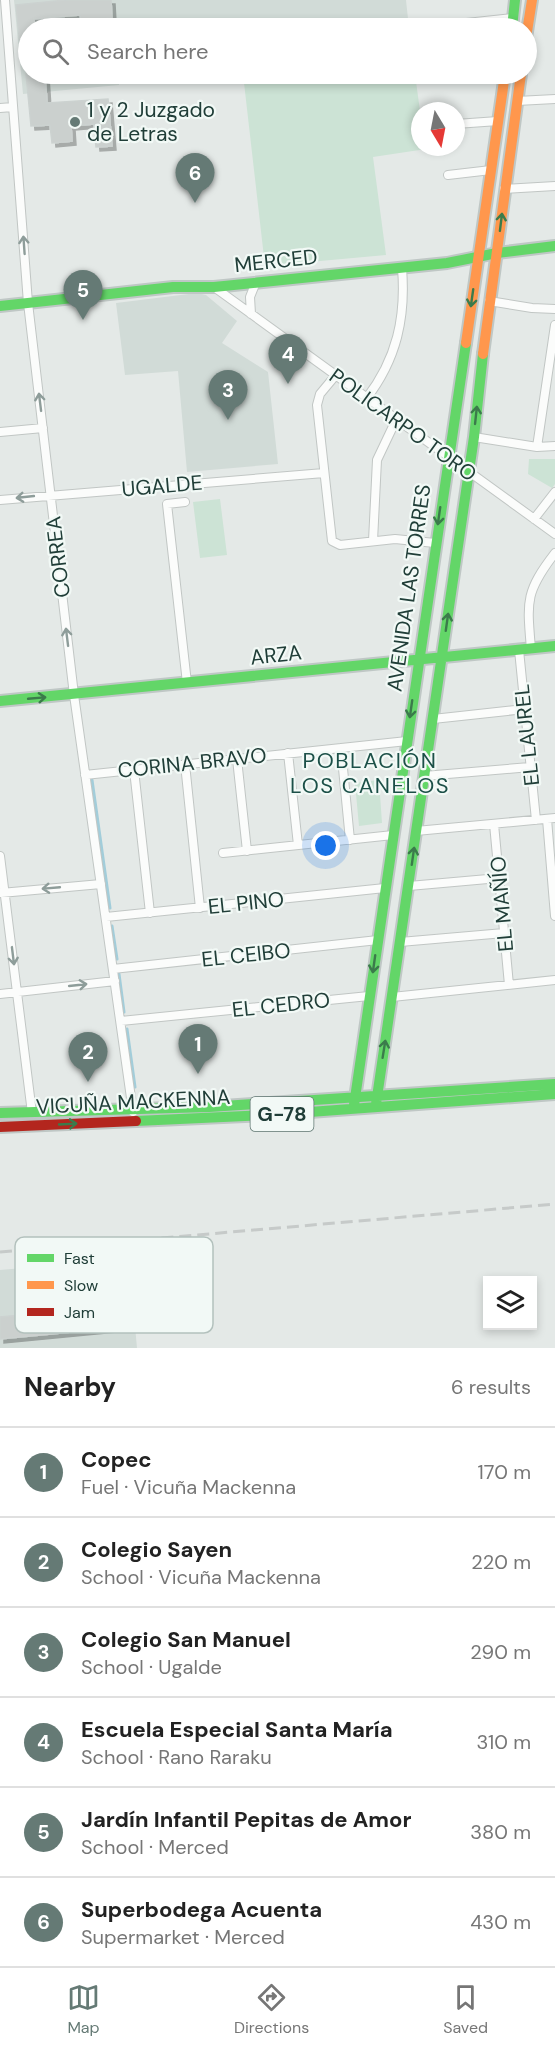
<!DOCTYPE html>
<meta charset="utf-8">
<style>
:root{--surface:#fff;--page:#f2f2f2;--text:#222;--muted:#767676;--line:#e0e0e0;--accent:#657a75}
body{margin:0;font-family:"DM Sans",sans-serif;background:var(--page);color:var(--text)}
.controls{position:absolute;right:18px;bottom:18px;display:grid;overflow:hidden;border-radius:0px;box-shadow:0 3px 9px #0003}
.controls button{width:54px;height:54px;display:grid;place-items:center;padding:0;border:0;border-bottom:2px solid var(--line);background:var(--surface);color:var(--text);font:30px sans-serif}
.compass{position:absolute;left:411px;top:102px;width:54px;height:54px;border-radius:50%;background:var(--surface);box-shadow:0 3px 9px #0003;rotate:170deg}
.you{position:absolute;left:326px;top:846px;width:21px;height:21px;margin:-15px;border:4px solid #fff;border-radius:50%;background:#1a73e8;box-shadow:0 0 0 9px #1a73e833}
.badge{display:grid;place-items:center;width:39px;height:39px;border-radius:50%;background:var(--accent);color:#fff;font-size:20px;font-weight:700}
.pin{position:absolute;translate:-50% -50px;filter:drop-shadow(0 2px 3px #0008)}
.pin::after{content:'';position:absolute;top:32px;width:21px;height:18px;background:inherit;clip-path:polygon(0 0,100% 0,50% 100%)}
.list{margin:0;padding:0;list-style:none}
h2{display:flex;justify-content:space-between;align-items:center;height:78px;margin:0;padding:0 24px;font-size:26px}
h2 small{font-size:20px;font-weight:400;color:var(--muted)}
.list li{display:grid;grid-template-columns:39px 1fr auto;gap:18px;align-items:center;box-sizing:border-box;height:90px;padding:0 24px;border-top:2px solid var(--line)}
.list b{display:block;font-size:22px;white-space:nowrap}
.list p{margin:0;font-size:20px;white-space:nowrap;color:var(--muted)}
.list em{font-size:20px;font-style:normal;color:var(--muted)}
.icon{flex:none;width:33px;height:33px;fill:none;stroke:currentColor;stroke-width:2;stroke-linecap:round;stroke-linejoin:round}
.map{position:relative;flex:none;width:555px;height:1348px;overflow:hidden}
.search{position:absolute;background:var(--surface);box-shadow:0 3px 9px #0003;left:18px;right:18px;top:18px;height:66px;display:flex;align-items:center;gap:15px;box-sizing:border-box;padding:0 21px;border-radius:33px;color:var(--muted);font-size:22px}
.sheet{height:618px;background:var(--surface)}
nav{display:flex;justify-content:space-around;align-items:center;box-sizing:border-box;height:84px;border-top:2px solid var(--line);background:var(--surface);font-size:16px;color:var(--muted)}
nav a{display:grid;justify-items:center;gap:3px}
nav .on{color:var(--accent)}
.map>svg:first-child{display:block}
</style>
<div class="map">
<svg width="555" height="1348" viewBox="0 0 555 1348">
<defs>
<filter id="shadow"><feDropShadow dx="4" dy="4" stdDeviation="0" flood-color="#0004"/></filter>
</defs>
<rect width="100%" height="100%" fill="#e4e9e7"/>
<!-- built -->
<path fill="#d1dbd7" d="M14,0H406L409,28H28V74H250L119,82V85L23,94Z
M197,293L206,295L237,321L222,343L268,372L278,464L187,472L178,371L125,375L116,303Z
M129,1259L137,1348H0V1270Z"/>
<!-- green -->
<path fill="#cce3d5" d="M243,74H415L420,111V147H425L426,149L373,157L386,255L265,266Z
M529,459H555V484L552,488L528,474Z
M220,499L227,555L200,558L193,502Z
M379,780L382,823L359,826L355,783Z"/>
<g fill="none" stroke-linecap="round" stroke-linejoin="round">
<!-- stream -->
<path stroke="#a2cdda" stroke-width="3" d="M92,780L110,908
M112,926L117,959
M119,974L124,1012
M127,1029L135,1087"/>
</g>
<!-- building -->
<path fill="#cbd0ce" stroke="#ccd2d0" stroke-width="1.5" filter="url(#shadow)" d="M66,0H111L112,18L95,19L96,25L82,27L80,15L34,19L35,28H28V45L20,46L16,5Z
M26,74H45L47,103L108,99L112,146L96,147L94,124L71,126L72,141L52,143L50,125L31,126Z
M131,1305L133,1326L0,1339V1317Z"/>
<g fill="none" stroke-linecap="round" stroke-linejoin="round">
<!-- street casing -->
<g stroke="#c1c6c4" stroke-width="10">
<path id="street" d="M5,0L28,303L74,695L133,1112
M420,28L513,18
M438,75L459,74
M517,101L555,99
M0,108L13,107
M456,124L498,121
M448,175L491,170
M504,189L555,186
M214,287L555,534
M489,301L532,308L555,309
M251,314L250,297L256,282
M335,376L320,394L317,405L332,541L340,545L395,539L435,543
M366,399C397,359 406,317 402,268
M0,432L43,428
M474,437L537,447L555,446
M537,447L555,325
M0,500L324,473
M185,502L167,504L187,683
M534,519L555,492
M373,541L377,460L396,420
M531,649C527,601 525,592 555,553
M519,650L536,820
M433,719L525,709
M341,748L350,840
M288,753L298,845
M237,759L247,851
M185,764L200,908
M134,770L150,913
M85,775L407,741
M424,776L530,767
M547,819L555,916
M494,824L509,985
M416,831L555,818
M223,853L393,835
M0,856L32,1113
M409,886L499,878
M1,893L101,884
M106,917L385,888
M400,942L504,933
M113,969L378,940
M0,994L115,981
M392,997L555,980
M121,1021L369,996"/>
</g>
<!-- fast casing -->
<g stroke="#bfc7c5" stroke-width="14">
<path id="fast" d="M512,28L515,0
M0,306L173,287H214L447,263L497,253L555,246
M0,701L555,646
M376,1104L474,437L483,354
M354,1105L466,343
M0,1113L209,1107L555,1084
M136,1121L269,1115L555,1094"/>
</g>
<!-- slow casing -->
<g stroke="#bfc7c5" stroke-width="14">
<path id="slow" d="M526,38L532,0
M466,343L505,74
M483,354L521,74"/>
</g>
<!-- jam casing -->
<g stroke="#bfc7c5" stroke-width="14">
<path id="jam" d="M0,1127L136,1121"/>
</g>
<!-- street -->
<use href="#street" stroke="#fbfcfb" stroke-width="8"/>
<!-- fast -->
<use href="#fast" stroke="#63d668" stroke-width="10"/>
<!-- slow -->
<use href="#slow" stroke="#ff974d" stroke-width="10"/>
<!-- jam -->
<use href="#jam" stroke="#b3261e" stroke-width="10"/>
<!-- rail -->
<path stroke="#c6cac9" stroke-width="3" stroke-dasharray="12 6" stroke-linecap="butt" d="M0,1252L555,1204"/>
</g>
<!-- one-way arrows -->
<defs><path id="oneway-shaft" d="M-6 0H5M1.5-3L5.5 0L1.5 3" fill="none" stroke-width="1.6" stroke-linecap="round" stroke-linejoin="round" transform="scale(1.5)"/></defs>
<g stroke="#3b7b4b">
<use href="#oneway-shaft" transform="translate(501 222) rotate(-83)"/>
<use href="#oneway-shaft" transform="translate(472 298) rotate(98)"/>
<use href="#oneway-shaft" transform="translate(476 415) rotate(-84)"/>
<use href="#oneway-shaft" transform="translate(439 516) rotate(98)"/>
<use href="#oneway-shaft" transform="translate(447 622) rotate(-82)"/>
<use href="#oneway-shaft" transform="translate(37 698) rotate(-5)"/>
<use href="#oneway-shaft" transform="translate(411 709) rotate(98)"/>
<use href="#oneway-shaft" transform="translate(413 856) rotate(-82)"/>
<use href="#oneway-shaft" transform="translate(374 964) rotate(98)"/>
<use href="#oneway-shaft" transform="translate(384 1049) rotate(-81)"/>
<use href="#oneway-shaft" transform="translate(68 1124) rotate(-3)"/>
</g>
<g stroke="#8e9d9a">
<use href="#oneway-shaft" transform="translate(24 245) rotate(-94)"/>
<use href="#oneway-shaft" transform="translate(40 402) rotate(-97)"/>
<use href="#oneway-shaft" transform="translate(25 497) rotate(174)"/>
<use href="#oneway-shaft" transform="translate(67 637) rotate(-97)"/>
<use href="#oneway-shaft" transform="translate(51 888) rotate(175)"/>
<use href="#oneway-shaft" transform="translate(13 956) rotate(83)"/>
<use href="#oneway-shaft" transform="translate(78 985) rotate(-6)"/>
</g>
<!-- markers -->
<circle fill="#657a75" stroke="#f2f9f6" stroke-width="2" cx="75" cy="122" r="6"/>
<g text-anchor="middle" dominant-baseline="central" stroke-width="4.5" stroke-linejoin="round" paint-order="stroke">
<!-- shield labels -->
<rect fill="#f2f9f6" stroke="#5f7671" stroke-width="1.5" x="250.5" y="1097" width="63" height="34" rx="4.5"/>
<g font-size="20" font-weight="bold" fill="#203e38">
<text x="282" y="1114">G-78</text>
</g>
<!-- poi labels -->
<g font-size="21" fill="#203e38" stroke="#f2f9f6" text-anchor="start">
<text x="87" y="110">1 y 2 Juzgado<tspan x="87" dy="24">de Letras</tspan></text>
</g>
<!-- street labels -->
<g font-size="21" fill="#203e38" stroke="#f2f9f6">
<text transform="translate(276 261) rotate(-6)">MERCED</text>
<text transform="translate(403 425) rotate(36)">POLICARPO TORO</text>
<text transform="translate(162 486) rotate(-5)">UGALDE</text>
<text transform="translate(58 557) rotate(-97)">CORREA</text>
<text transform="translate(409 588) rotate(-82)">AVENIDA LAS TORRES</text>
<text transform="translate(276 655) rotate(-6)">ARZA</text>
<text transform="translate(527 735) rotate(-96)">EL LAUREL</text>
<text transform="translate(192 763) rotate(-6)">CORINA BRAVO</text>
<text transform="translate(246 903) rotate(-6)">EL PINO</text>
<text transform="translate(502 904) rotate(-95)">EL MAÑÍO</text>
<text transform="translate(246 955) rotate(-6)">EL CEIBO</text>
<text transform="translate(281 1005) rotate(-6)">EL CEDRO</text>
<text transform="translate(133 1102) rotate(-3)">VICUÑA MACKENNA</text>
</g>
<!-- neighbourhood labels -->
<g font-size="22" letter-spacing="1.5" fill="#1c5048" stroke="#f2f9f6">
<text x="370" y="760">POBLACIÓN<tspan x="370" dy="25">LOS CANELOS</tspan></text>
</g>
</g>
<!-- legend -->
<rect x="15" y="1237" width="198" height="96" rx="9" fill="#f2f9f6" stroke="#b3c1bd" stroke-width="1.5"/>
<rect x="27" y="1254" width="27" height="8" fill="#63d668"/>
<rect x="27" y="1281" width="27" height="8" fill="#ff974d"/>
<rect x="27" y="1308" width="27" height="8" fill="#b3261e"/>
<g font-size="16" fill="#203e38">
<text x="64" y="1264">Fast</text>
<text x="64" y="1291">Slow</text>
<text x="64" y="1318">Jam</text>
</g>
</svg>
<div class="controls">
<button><svg class="icon" aria-label="layers" viewBox="0 0 24 24"><path d="M12 4l9 5-9 5-9-5zM3 14l9 5 9-5"/></svg></button>
</div>
<svg class="compass" viewBox="-18 -18 36 36"><path d="M0-13l5 13h-10z" fill="#e53935"/><path d="M0 13l5-13h-10z" fill="#767676"/></svg>
<div class="you"></div>
<div class="pin badge" style="left:198px;top:1074px">1</div>
<div class="pin badge" style="left:88px;top:1082px">2</div>
<div class="pin badge" style="left:228px;top:420px">3</div>
<div class="pin badge" style="left:288px;top:384px">4</div>
<div class="pin badge" style="left:83px;top:320px">5</div>
<div class="pin badge" style="left:195px;top:203px">6</div>
<div class="search"><svg class="icon" aria-label="search" viewBox="0 0 24 24"><circle cx="10" cy="10" r="6"/><path d="M15 15l6 6"/></svg>Search here</div>
</div>
<section class="sheet">
<h2>Nearby<small>6 results</small></h2>
<ul class="list">
<li><span class="badge">1</span><div><b>Copec</b><p>Fuel · Vicuña Mackenna</p></div><em>170 m</em></li>
<li><span class="badge">2</span><div><b>Colegio Sayen</b><p>School · Vicuña Mackenna</p></div><em>220 m</em></li>
<li><span class="badge">3</span><div><b>Colegio San Manuel</b><p>School · Ugalde</p></div><em>290 m</em></li>
<li><span class="badge">4</span><div><b>Escuela Especial Santa María</b><p>School · Rano Raraku</p></div><em>310 m</em></li>
<li><span class="badge">5</span><div><b>Jardín Infantil Pepitas de Amor</b><p>School · Merced</p></div><em>380 m</em></li>
<li><span class="badge">6</span><div><b>Superbodega Acuenta</b><p>Supermarket · Merced</p></div><em>430 m</em></li>
</ul>
</section>
<nav>
<a class="on"><svg class="icon" aria-label="map" viewBox="0 0 24 24"><path d="M3 6l6-2 6 2 6-2v14l-6 2-6-2-6 2zM9 4v14M15 6v14"/></svg>Map</a>
<a><svg class="icon" aria-label="directions" viewBox="0 0 24 24"><path d="M12 3l9 9-9 9-9-9zM9 14v-3h6M13 9l2 2-2 2"/></svg>Directions</a>
<a><svg class="icon" aria-label="saved" viewBox="0 0 24 24"><path d="M7 4h10v16l-5-4-5 4z"/></svg>Saved</a>
</nav>
